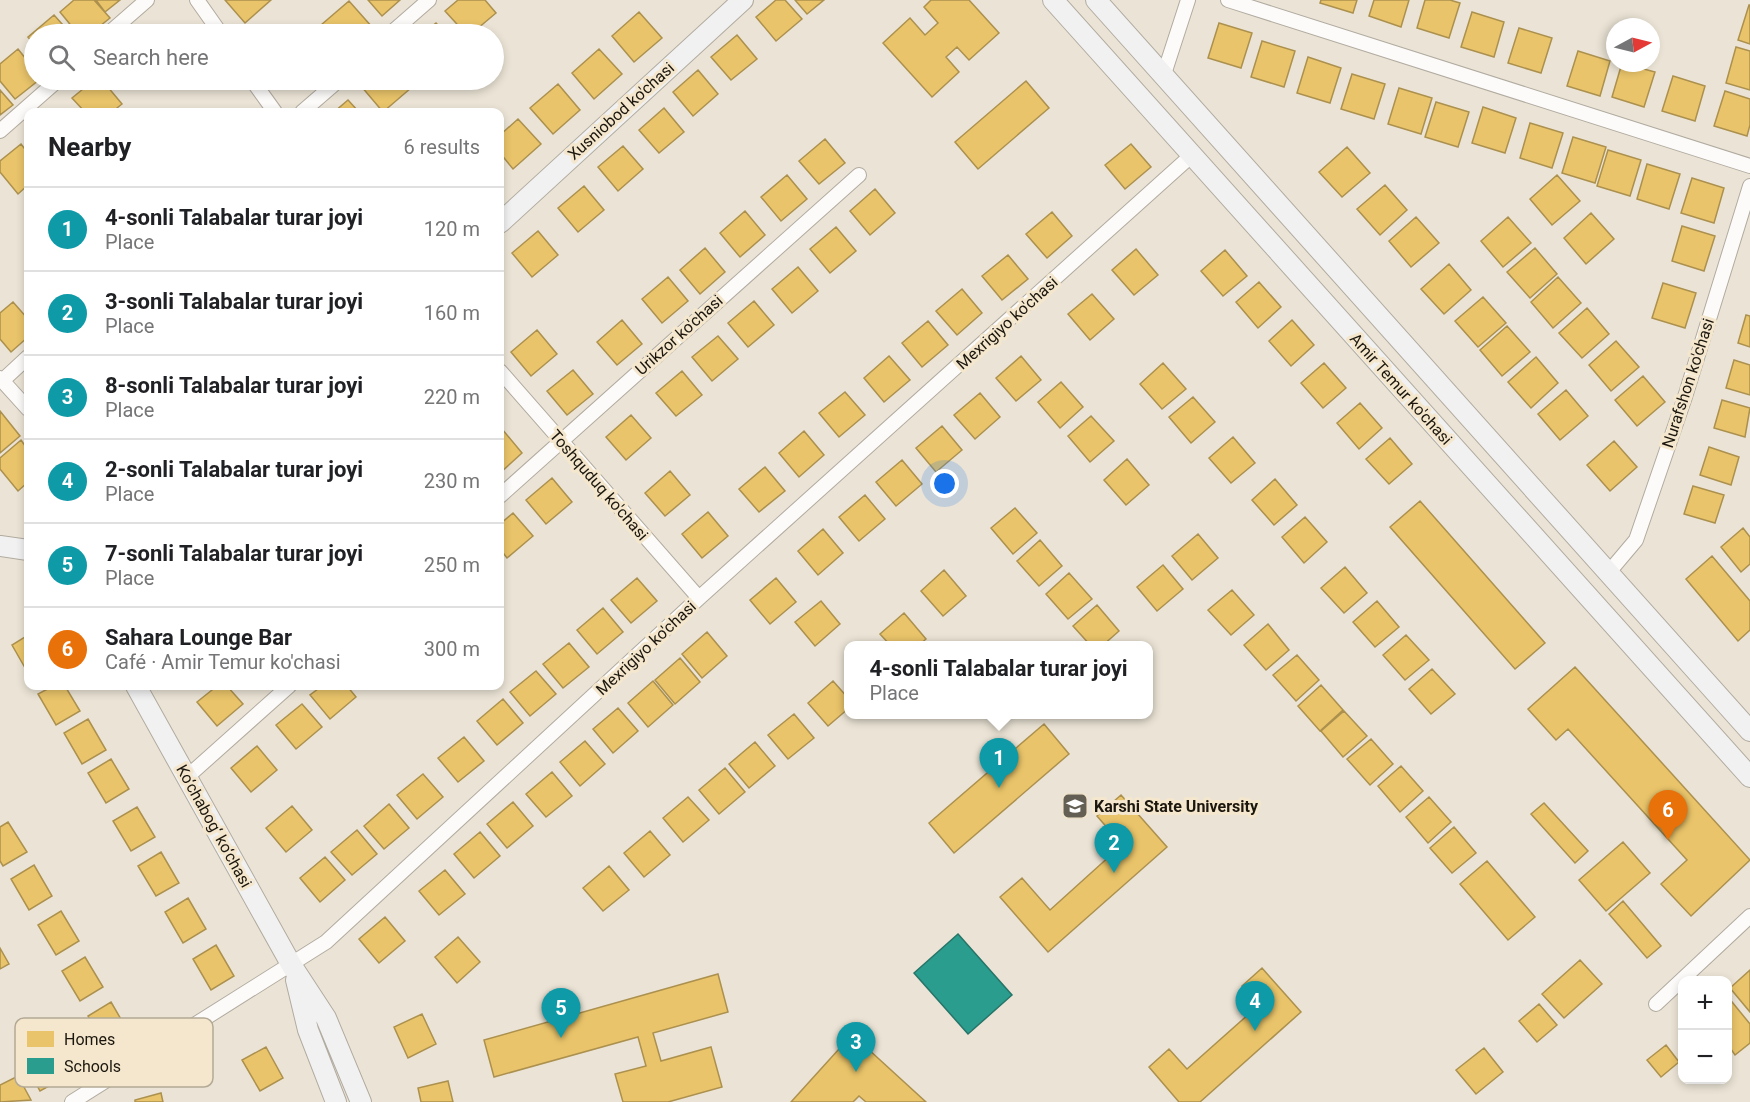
<!DOCTYPE html>
<meta charset="utf-8">
<style>
:root{--surface:#fff;--page:#f6f6f6;--text:#202124;--muted:#757577;--line:#e0e0e0;--accent:#1a73e8}
body{margin:0;font-family:Roboto,sans-serif;background:var(--page);color:var(--text)}
.controls{position:absolute;right:18px;bottom:18px;display:grid;overflow:hidden;border-radius:12px;box-shadow:0 3px 9px #0003}
.controls button{width:54px;height:54px;display:grid;place-items:center;padding:0;border:0;border-bottom:2px solid var(--line);background:var(--surface);color:var(--text);font:30px sans-serif}
.compass{position:absolute;left:1606px;top:18px;width:54px;height:54px;border-radius:50%;background:var(--surface);box-shadow:0 3px 9px #0003;rotate:83deg}
.you{position:absolute;left:945px;top:484px;width:21px;height:21px;margin:-15px;border:4px solid #fff;border-radius:50%;background:#1a73e8;box-shadow:0 0 0 9px #1a73e833}
.badge{display:grid;place-items:center;width:39px;height:39px;border-radius:50%;background:var(--accent);color:#fff;font-size:20px;font-weight:700}
.pin{position:absolute;translate:-50% -50px;filter:drop-shadow(0 2px 3px #0008)}
.pin::after{content:'';position:absolute;top:32px;width:21px;height:18px;background:inherit;clip-path:polygon(0 0,100% 0,50% 100%)}
.popup{position:absolute;left:844px;top:641px;width:309px;height:78px;box-sizing:border-box;display:grid;place-content:center;border-radius:12px;background:var(--surface);filter:drop-shadow(0 2px 4px #0005);font-size:20px;white-space:nowrap;color:var(--muted)}
.popup b{font-size:22px;color:var(--text)}
.popup::after{content:'';position:absolute;left:50%;top:100%;margin-left:-12px;border:12px solid transparent;border-top-color:var(--surface)}
.list{margin:0;padding:0;list-style:none}
h2{display:flex;justify-content:space-between;align-items:center;height:78px;margin:0;padding:0 24px;font-size:26px}
h2 small{font-size:20px;font-weight:400;color:var(--muted)}
.list li{display:grid;grid-template-columns:39px 1fr auto;gap:18px;align-items:center;box-sizing:border-box;height:84px;padding:0 24px;border-top:2px solid var(--line)}
.list b{display:block;font-size:22px;white-space:nowrap}
.list p{margin:0;font-size:20px;white-space:nowrap;color:var(--muted)}
.list em{font-size:20px;font-style:normal;color:var(--muted)}
.icon{flex:none;width:33px;height:33px;fill:none;stroke:currentColor;stroke-width:2;stroke-linecap:round;stroke-linejoin:round}
.map{position:relative;flex:none;width:1750px;height:1102px;overflow:hidden}
.search{position:absolute;background:var(--surface);box-shadow:0 3px 9px #0003;left:24px;top:24px;width:480px;height:66px;display:flex;align-items:center;gap:15px;box-sizing:border-box;padding:0 21px;border-radius:33px;color:var(--muted);font-size:22px}
.panel{position:absolute;background:var(--surface);box-shadow:0 3px 9px #0003;left:24px;top:108px;width:480px;height:582px;border-radius:12px}
.map>svg:first-child{display:block}
</style>
<div class="map">
<svg width="1750" height="1102" viewBox="0 0 1750 1102">
<rect width="100%" height="100%" fill="#ebe4d6"/>
<!-- homes -->
<path fill="#e9c46a" stroke="#ac904e" stroke-width="1.5" d="M74,0H94L110,18L90,34H78L60,12Z
M96,0H120L105,12Z
M225,0H271L245,23Z
M368,0H400L382,16Z
M458,0H485L496,13L471,34H466L445,11Z
M776,0H785L802,19L776,41L756,17Z
M795,0H824L807,14Z
M931,0H969L999,33L969,60L957,47L946,57L959,72L932,97L883,43L910,18L925,35L938,23L924,7Z
M1321,0H1357L1353,13L1320,3Z
M1374,0H1409L1401,27L1369,16Z
M1425,0H1450L1460,3L1449,38L1417,28Z
M349,1L372,27L363,34H330L321,25Z
M1749,5H1750V44L1738,40Z
M639,12L662,38L634,62L612,36Z
M1472,12L1504,22L1494,57L1461,47Z
M54,15L71,34H34V44L28,37Z
M436,23L446,34H422Z
M1219,23L1252,33L1241,68L1208,58Z
M1519,28L1552,38L1541,73L1508,63Z
M737,35L757,59L731,80L711,57Z
M1262,41L1295,51L1284,87L1251,77Z
M1736,47L1750,51V90L1726,83Z
M18,49L34,69V80H39L15,99L0,81V64Z
M599,49L622,74L594,99L572,73Z
M1578,51L1610,61L1600,96L1567,86Z
M1308,57L1341,68L1330,103L1297,93Z
M1622,63L1655,72L1644,107L1612,97Z
M698,70L718,94L693,116L673,92Z
M1352,74L1385,84L1374,119L1341,109Z
M1673,76L1705,86L1695,121L1662,111Z
M94,80H102L122,104L112,112H85L72,98Z
M368,80H404L411,88L383,112L361,86Z
M1026,81L1049,108L978,169L955,142Z
M558,84L580,110L553,134L530,108Z
M1399,88L1432,98L1421,134L1388,124Z
M0,90L13,105L0,115Z
M1725,91L1750,99V125L1747,136L1714,126Z
M348,100L359,112H334Z
M1436,102L1469,112L1458,147L1425,137Z
M1483,107L1516,118L1505,153L1472,143Z
M664,108L684,132L659,153L639,130Z
M518,119L541,144L513,169L500,153V135Z
M1530,123L1563,133L1552,168L1520,158Z
M1573,137L1606,147L1595,183L1562,173Z
M825,139L845,163L819,184L799,161Z
M21,144L28,153V185L18,194L0,172V161Z
M1131,144L1151,167L1125,189L1105,165Z
M623,146L643,169L618,191L598,167Z
M1347,147L1370,173L1342,197L1319,172Z
M1608,150L1641,160L1630,196L1597,186Z
M1647,164L1680,174L1669,209L1637,199Z
M787,175L807,199L781,221L761,197Z
M1557,175L1580,201L1552,225L1530,199Z
M1692,178L1724,188L1714,223L1681,213Z
M1385,185L1407,210L1380,235L1357,209Z
M584,186L604,210L578,232L558,208Z
M875,189L895,213L870,235L850,211Z
M745,211L765,235L740,257L720,233Z
M1052,212L1072,236L1047,258L1026,234Z
M1591,213L1614,239L1586,264L1564,238Z
M1416,217L1439,243L1411,267L1389,241Z
M1508,217L1531,243L1503,267L1481,241Z
M1682,226L1715,236L1704,271L1672,261Z
M836,227L856,251L830,273L810,249Z
M538,231L558,255L532,277L512,253Z
M705,248L725,272L700,294L680,270Z
M1535,248L1557,274L1530,298L1507,272Z
M1136,249L1158,275L1134,295L1112,270Z
M1225,250L1247,276L1223,296L1201,271Z
M1008,255L1028,279L1002,300L982,276Z
M1449,264L1471,290L1444,314L1421,289Z
M798,267L818,291L792,313L772,289Z
M668,277L688,301L662,323L642,299Z
M1558,277L1581,303L1553,328L1531,302Z
M1259,282L1281,307L1258,328L1236,302Z
M1663,283L1696,293L1685,328L1652,318Z
M962,289L982,313L957,335L936,311Z
M1092,294L1114,319L1090,340L1068,314Z
M1483,297L1506,323L1478,347L1455,321Z
M754,301L774,325L748,347L728,323Z
M13,302L28,319V337L11,352L0,339V313Z
M1587,308L1609,334L1582,358L1559,333Z
M1746,315L1750,316V347L1738,343Z
M622,320L642,344L617,365L597,342Z
M1292,320L1314,345L1291,366L1269,341Z
M928,321L948,345L922,367L902,343Z
M1507,326L1530,352L1502,376L1480,350Z
M537,330L557,354L531,376L511,352Z
M718,336L738,359L712,381L692,357Z
M1616,341L1639,367L1611,391L1589,365Z
M889,356L910,380L884,402L864,378Z
M1021,356L1041,380L1016,401L996,378Z
M1536,357L1558,383L1531,408L1508,382Z
M1734,360L1750,365V395L1726,388Z
M1163,363L1186,389L1162,409L1140,384Z
M1324,363L1346,388L1323,408L1301,383Z
M573,370L593,394L567,415L547,391Z
M682,371L702,395L676,416L656,393Z
M1643,376L1665,402L1637,426L1615,400Z
M1061,382L1083,407L1060,428L1038,402Z
M1566,390L1588,416L1560,440L1538,414Z
M845,392L865,415L839,437L819,413Z
M980,393L1000,417L975,439L954,415Z
M1193,397L1215,422L1191,443L1169,417Z
M1722,400L1750,408L1745,437L1714,428Z
M1360,403L1382,428L1359,449L1337,423Z
M0,411L20,436L0,453Z
M631,415L651,438L626,460L606,437Z
M1091,416L1114,441L1090,462L1068,436Z
M942,426L962,450L936,472L916,448Z
M502,429L522,453L500,473V432Z
M804,431L824,455L799,477L779,453Z
M1233,437L1255,463L1231,483L1209,458Z
M1390,438L1412,464L1389,484L1366,459Z
M21,440L28,450V482L18,491L0,469V458Z
M1614,441L1637,467L1610,491L1587,465Z
M1709,447L1739,457L1731,485L1700,475Z
M1127,459L1149,485L1126,505L1104,480Z
M902,460L922,484L896,506L876,482Z
M765,467L785,491L759,512L739,489Z
M670,471L690,495L665,516L645,493Z
M552,478L572,502L546,524L526,500Z
M1275,479L1297,505L1274,525L1252,500Z
M1693,486L1724,495L1715,523L1684,514Z
M865,495L885,519L859,541L839,517Z
M1420,501L1545,643L1515,669L1390,527Z
M1015,508L1037,533L1013,554L991,528Z
M708,512L728,536L702,558L682,534Z
M513,513L533,536L507,558L500,549V524Z
M1305,517L1327,542L1304,563L1282,537Z
M1743,528L1750,537V564L1741,572L1721,547Z
M823,529L843,553L818,575L798,551Z
M1198,534L1218,558L1192,580L1172,556Z
M1040,540L1062,566L1039,586L1017,561Z
M1712,556L1750,601V630L1738,641L1686,579Z
M1163,565L1183,589L1157,611L1137,587Z
M1345,567L1367,593L1344,613L1321,588Z
M944,570L966,596L943,616L921,591Z
M1069,573L1092,599L1068,619L1046,594Z
M637,578L657,601L631,623L611,600Z
M776,578L796,602L770,624L750,600Z
M1232,590L1254,615L1231,635L1208,610Z
M821,601L840,624L815,646L795,622Z
M1377,601L1399,627L1375,647L1353,622Z
M1097,605L1119,631L1102,646H1091L1073,626Z
M603,608L623,632L597,654L577,630Z
M904,613L926,639L918,646H891L880,634Z
M1268,624L1289,650L1266,670L1244,645Z
M707,632L727,656L702,678L682,654Z
M28,635V673L12,645Z
M1406,635L1429,660L1405,680L1383,655Z
M569,643L589,667L563,688L543,664Z
M1297,655L1319,680L1296,701L1273,675Z
M680,658L700,682L675,704L655,680Z
M1575,667L1750,860L1691,916L1661,884L1687,860L1568,729L1556,740L1528,709Z
M1432,669L1455,694L1431,714L1409,689Z
M536,671L556,694L530,716L510,692Z
M653,681L673,705L648,727L628,703Z
M833,681L849,699V708L828,726L808,703Z
M1321,685L1343,710L1320,731L1298,706Z
M53,686H65L80,711L56,725L38,694Z
M217,686H227L243,704L217,726L197,702Z
M322,686H347L356,697L330,719L310,695Z
M503,699L523,723L497,745L477,721Z
M302,704L322,727L296,749L276,725Z
M618,708L638,731L613,753L593,729Z
M1344,711L1367,736L1343,757L1321,731Z
M794,714L814,738L788,759L768,735Z
M88,719L106,750L82,764L64,733Z
M1044,724L1069,754L954,853L929,823Z
M464,737L484,761L458,782L438,758Z
M1371,739L1393,764L1370,785L1347,759Z
M585,741L605,764L580,786L560,762Z
M755,742L775,766L749,788L729,764Z
M257,746L277,770L251,792L231,768Z
M111,759L129,789L106,803L88,773Z
M1401,766L1423,791L1400,812L1378,786Z
M725,768L745,792L719,814L699,790Z
M552,772L572,796L546,817L526,794Z
M423,774L443,797L417,819L397,795Z
M1121,795L1167,847L1048,952L1000,897L1022,878L1050,910L1122,845L1097,816Z
M688,797L709,820L683,842L663,818Z
M1429,797L1451,822L1428,843L1406,817Z
M513,802L533,826L507,848L487,824Z
M1544,803L1588,851L1575,863L1531,814Z
M389,804L409,828L384,849L364,826Z
M292,806L312,830L286,852L266,828Z
M137,807L155,837L131,851L113,821Z
M8,822L27,852L3,866L0,861V827Z
M1454,827L1476,853L1452,873L1430,848Z
M357,830L377,854L352,875L331,852Z
M650,831L670,855L644,877L624,853Z
M480,832L500,856L474,878L454,854Z
M1623,842L1650,873L1606,911L1579,880Z
M161,852L179,883L156,896L138,866Z
M325,857L345,880L320,902L300,878Z
M1487,861L1535,917L1508,940L1460,884Z
M34,865L52,896L29,910L11,879Z
M609,866L629,890L603,911L583,888Z
M445,870L465,894L439,915L419,891Z
M188,898L206,929L183,943L165,912Z
M1623,901L1661,946L1647,958L1609,914Z
M61,911L79,941L56,955L38,925Z
M385,917L405,941L379,963L359,939Z
M458,937L480,962L457,983L435,957Z
M216,945L234,976L211,990L193,959Z
M0,948L9,964L0,969Z
M85,957L103,987L80,1001L62,971Z
M1580,960L1602,984L1564,1018L1542,994Z
M1262,968L1301,1012L1200,1102H1179L1149,1067L1169,1049L1187,1069L1259,1005L1242,986Z
M1750,970V1012L1730,988Z
M718,974L728,1012L653,1033L661,1061L711,1047L722,1087L668,1102H623L615,1074L646,1066L638,1037L494,1077L484,1040Z
M1728,997L1750,1024V1043L1735,1055L1728,1045Z
M111,1002L129,1033L106,1047L88,1016Z
M1539,1004L1557,1025L1537,1042L1519,1021Z
M422,1014L436,1044L408,1058L394,1027Z
M1666,1045L1679,1062L1661,1077L1647,1060Z
M266,1047L283,1078L260,1091L242,1060Z
M1484,1048L1503,1072L1476,1094L1456,1070Z
M839,1049H868L926,1102H866L859,1096L853,1102H791Z
M58,1050L71,1074L40,1091L27,1067Z
M18,1076L31,1100L0,1102V1085Z
M448,1081L453,1102H421L418,1088Z
M161,1093L163,1102H135V1100Z"/>
<!-- schools -->
<path fill="#2a9d8f" stroke="#267568" stroke-width="1.5" d="M958,934L1012,995L968,1034L914,973Z"/>
<g fill="none" stroke-linecap="round" stroke-linejoin="round">
<!-- street casing -->
<g stroke="#b1aba0" stroke-width="16">
<path id="street" d="M197,0L221,34
M1228,0L1750,166
M108,34L147,0
M390,34L429,0
M1164,74L1188,0
M252,80L275,112
M302,112L339,80
M0,131L58,80
M500,371L699,598
M0,378L28,409
M2,381L28,357
M500,496L859,175
M1609,572L1636,540L1685,397L1750,186
M187,777L289,686
M1656,1004L1750,916
M72,1102L326,942L699,598L1192,155"/>
</g>
<!-- secondary casing -->
<g stroke="#b1aba0" stroke-width="22">
<path id="secondary" d="M1053,0L1750,777
M1096,0L1750,731
M500,223L743,0
M0,546L28,550
M136,686L292,966L326,1018L361,1102
M296,980L308,1030L336,1102"/>
</g>
<!-- street -->
<use href="#street" stroke="#fcfbf9" stroke-width="14"/>
<!-- secondary -->
<use href="#secondary" stroke="#f1f1f1" stroke-width="20"/>
</g>
<!-- icons -->
<defs>
<g id="university-square" transform="scale(1.35)"><rect x="-9" y="-9" width="18" height="18" rx="4" fill="#645f54" stroke="#f4e7cd"/><path d="M0-5L7-2L0 1L-7-2ZM-4 1L0 2.5L4 1V4Q0 6-4 4Z" fill="#fff"/></g>
</defs>
<g fill-rule="evenodd">
<use href="#university-square" x="1075" y="806"/>
</g>
<g text-anchor="middle" dominant-baseline="central" stroke-width="6" stroke-linejoin="round" paint-order="stroke">
<!-- street labels -->
<g font-size="16" fill="#1c170e" stroke="#f4e7cd">
<text transform="translate(621 111) rotate(-42)">Xusniobod ko'chasi</text>
<text transform="translate(1007 323) rotate(-42)">Mexrigiyo ko'chasi</text>
<text transform="translate(679 335) rotate(-42)">Urikzor ko'chasi</text>
<text transform="translate(1688 383) rotate(-72)">Nurafshon ko'chasi</text>
<text transform="translate(1401 389) rotate(48)">Amir Temur ko'chasi</text>
<text transform="translate(599 485) rotate(49)">Toshquduq ko'chasi</text>
<text transform="translate(646 648) rotate(-43)">Mexrigiyo ko'chasi</text>
<text transform="translate(214 826) rotate(61)">Ko‘chabog‘ ko‘chasi</text>
</g>
<!-- poi labels -->
<g font-size="16" font-weight="bold" fill="#1c170e" stroke="#f4e7cd" text-anchor="start">
<text x="1094" y="806">Karshi State University</text>
</g>
</g>
<!-- legend -->
<rect x="15" y="1018" width="198" height="69" rx="9" fill="#f4e7cd" stroke="#b3a994" stroke-width="1.5"/>
<rect x="27" y="1031" width="27" height="16" fill="#e9c46a"/>
<rect x="27" y="1058" width="27" height="16" fill="#2a9d8f"/>
<g font-size="16" fill="#1c170e">
<text x="64" y="1045">Homes</text>
<text x="64" y="1072">Schools</text>
</g>
</svg>
<div class="controls">
<button>+</button>
<button>−</button>
</div>
<svg class="compass" viewBox="-18 -18 36 36"><path d="M0-13l5 13h-10z" fill="#e53935"/><path d="M0 13l5-13h-10z" fill="#757577"/></svg>
<div class="you"></div>
<div class="pin badge" style="left:999px;top:788px;background:#0f9aa8">1</div>
<div class="popup"><b>4-sonli Talabalar turar joyi</b>Place</div>
<div class="pin badge" style="left:1114px;top:873px;background:#0f9aa8">2</div>
<div class="pin badge" style="left:856px;top:1072px;background:#0f9aa8">3</div>
<div class="pin badge" style="left:1255px;top:1031px;background:#0f9aa8">4</div>
<div class="pin badge" style="left:561px;top:1038px;background:#0f9aa8">5</div>
<div class="pin badge" style="left:1668px;top:840px;background:#e8710a">6</div>
<div class="search"><svg class="icon" aria-label="search" viewBox="0 0 24 24"><circle cx="10" cy="10" r="6"/><path d="M15 15l6 6"/></svg>Search here</div>
<section class="panel">
<h2>Nearby<small>6 results</small></h2>
<ul class="list">
<li><span class="badge" style="background:#0f9aa8">1</span><div><b>4-sonli Talabalar turar joyi</b><p>Place</p></div><em>120 m</em></li>
<li><span class="badge" style="background:#0f9aa8">2</span><div><b>3-sonli Talabalar turar joyi</b><p>Place</p></div><em>160 m</em></li>
<li><span class="badge" style="background:#0f9aa8">3</span><div><b>8-sonli Talabalar turar joyi</b><p>Place</p></div><em>220 m</em></li>
<li><span class="badge" style="background:#0f9aa8">4</span><div><b>2-sonli Talabalar turar joyi</b><p>Place</p></div><em>230 m</em></li>
<li><span class="badge" style="background:#0f9aa8">5</span><div><b>7-sonli Talabalar turar joyi</b><p>Place</p></div><em>250 m</em></li>
<li><span class="badge" style="background:#e8710a">6</span><div><b>Sahara Lounge Bar</b><p>Café · Amir Temur ko'chasi</p></div><em>300 m</em></li>
</ul>
</section>
</div>
